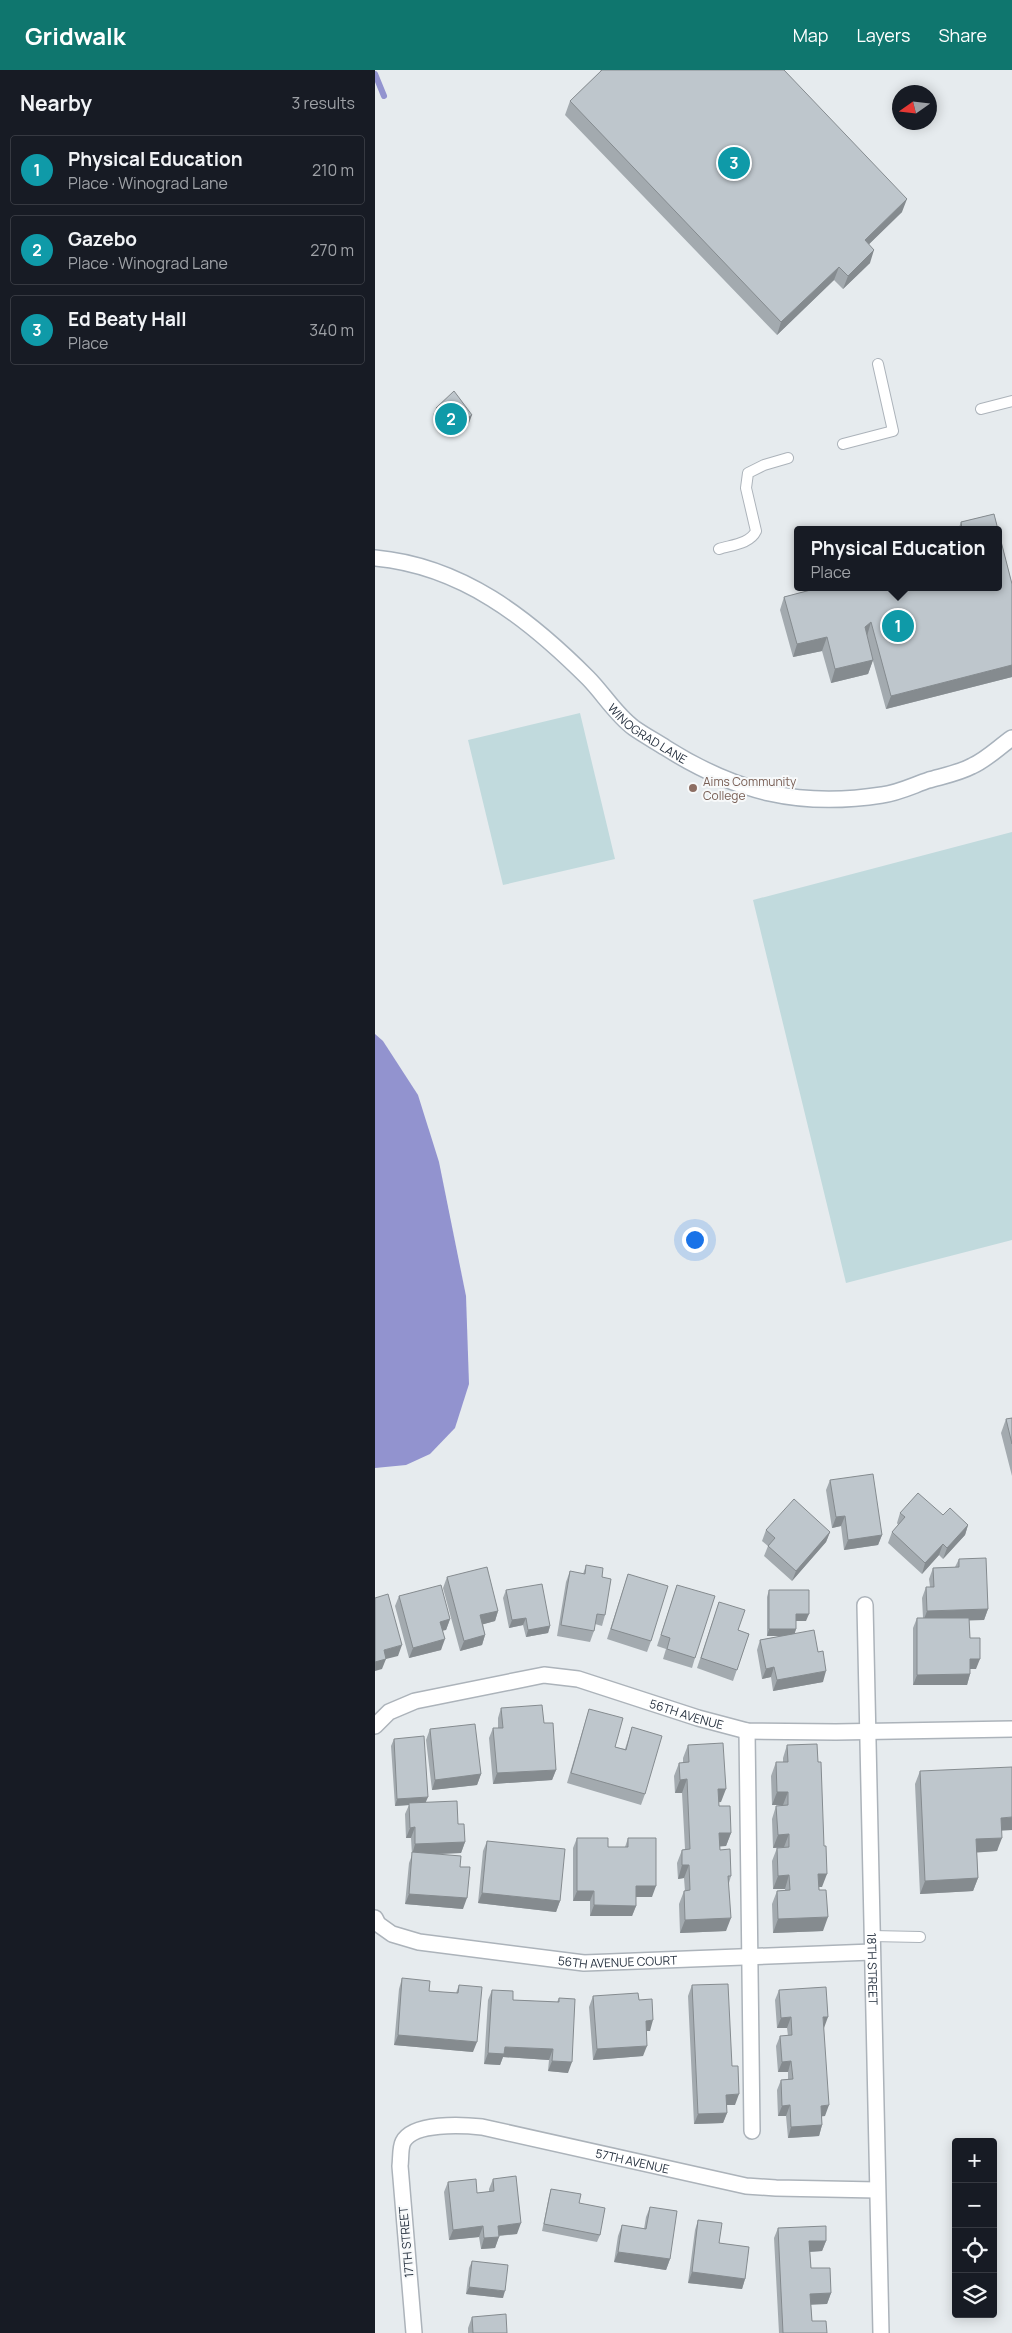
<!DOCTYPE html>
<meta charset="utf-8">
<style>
:root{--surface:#171b24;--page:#242831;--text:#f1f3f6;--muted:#9ea1a6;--line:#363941;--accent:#0f766e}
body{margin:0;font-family:Manrope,sans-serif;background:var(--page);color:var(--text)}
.controls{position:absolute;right:15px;bottom:15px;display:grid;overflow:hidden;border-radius:5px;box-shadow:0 2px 12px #0003}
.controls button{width:45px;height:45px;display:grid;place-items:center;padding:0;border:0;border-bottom:1px solid var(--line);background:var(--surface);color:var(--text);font:25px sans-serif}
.compass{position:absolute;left:517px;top:15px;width:45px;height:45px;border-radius:50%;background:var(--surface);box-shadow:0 2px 12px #0003;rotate:256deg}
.you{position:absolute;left:319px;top:1169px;width:18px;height:18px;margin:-12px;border:4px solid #fff;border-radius:50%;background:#1a73e8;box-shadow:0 0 0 8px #1a73e833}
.badge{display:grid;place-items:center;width:32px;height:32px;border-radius:50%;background:var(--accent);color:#fff;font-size:16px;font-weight:700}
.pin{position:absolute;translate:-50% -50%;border:2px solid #fff;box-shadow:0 1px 5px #0006}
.popup{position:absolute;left:419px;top:456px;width:208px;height:65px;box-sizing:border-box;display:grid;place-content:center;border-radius:5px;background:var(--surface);filter:drop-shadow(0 1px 4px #0005);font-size:16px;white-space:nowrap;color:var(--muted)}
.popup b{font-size:19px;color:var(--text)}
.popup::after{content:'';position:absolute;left:50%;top:100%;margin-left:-10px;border:10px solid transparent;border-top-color:var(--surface)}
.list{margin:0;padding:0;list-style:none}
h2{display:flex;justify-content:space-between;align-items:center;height:65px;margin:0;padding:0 20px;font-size:21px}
h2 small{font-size:16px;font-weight:400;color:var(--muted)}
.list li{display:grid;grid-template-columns:32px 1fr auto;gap:15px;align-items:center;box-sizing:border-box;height:70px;margin:0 10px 10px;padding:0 10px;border:1px solid var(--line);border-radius:5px}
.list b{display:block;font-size:19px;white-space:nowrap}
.list p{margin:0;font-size:16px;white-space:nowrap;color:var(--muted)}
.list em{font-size:16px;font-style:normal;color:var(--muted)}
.icon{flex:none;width:28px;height:28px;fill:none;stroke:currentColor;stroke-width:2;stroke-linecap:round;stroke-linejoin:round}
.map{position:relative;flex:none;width:637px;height:2263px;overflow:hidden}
header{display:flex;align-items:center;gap:30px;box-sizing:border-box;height:70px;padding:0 25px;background:var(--accent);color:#fff}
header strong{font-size:24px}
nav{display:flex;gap:28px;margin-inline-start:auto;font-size:18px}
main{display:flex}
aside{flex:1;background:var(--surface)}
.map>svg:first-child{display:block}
</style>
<header>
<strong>Gridwalk</strong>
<nav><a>Map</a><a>Layers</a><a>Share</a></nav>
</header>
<main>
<aside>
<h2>Nearby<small>3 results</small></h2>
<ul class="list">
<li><span class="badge" style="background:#0f9aa8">1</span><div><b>Physical Education</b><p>Place · Winograd Lane</p></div><em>210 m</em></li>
<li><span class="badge" style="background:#0f9aa8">2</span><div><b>Gazebo</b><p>Place · Winograd Lane</p></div><em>270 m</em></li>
<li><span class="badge" style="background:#0f9aa8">3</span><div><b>Ed Beaty Hall</b><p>Place</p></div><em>340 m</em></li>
</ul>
</aside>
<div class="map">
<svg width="637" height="2263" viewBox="0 0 637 2263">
<rect width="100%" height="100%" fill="#e6ebee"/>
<!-- green -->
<path fill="#c1dadd" d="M205,643L240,789L128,815L93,670Z
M637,762V1170L471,1213L378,830Z"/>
<!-- water -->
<path fill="#9293cf" d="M0,964L8,971L43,1025L64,1092L91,1226L94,1314L80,1358L55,1384L31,1395L0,1398Z"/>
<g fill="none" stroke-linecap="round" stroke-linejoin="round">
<!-- stream -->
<path stroke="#9293cf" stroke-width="6" d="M0,4L9,26"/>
<!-- lane casing -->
<g stroke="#acb3ba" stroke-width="12">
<path id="lane" d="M606,339L637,331
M468,374L518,361L503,294
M344,479C356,475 375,474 381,461L371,418L373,403L389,395L413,388
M497,1866L545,1867"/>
</g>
<!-- street casing -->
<g stroke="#acb3ba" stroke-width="18">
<g id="street">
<path id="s1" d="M490,1535L506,2263"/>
<path id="s2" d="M0,1656L14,1642L40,1631L169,1605L203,1609L323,1648L372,1661L461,1662L637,1659"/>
<path d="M372,1661L377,2061"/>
<path id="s3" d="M0,1848L3,1854L17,1864L44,1872L209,1893L497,1882"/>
<path id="s4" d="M39,2263L25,2096C26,2089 25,2078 28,2072C38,2052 88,2055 107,2057L371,2116L401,2118L502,2120"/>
</g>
</g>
<!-- secondary casing -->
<g stroke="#a8b2bc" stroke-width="18">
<g id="secondary">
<path id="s5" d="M0,488C87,496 153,548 213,608C228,623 241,645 259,658C269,665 280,671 291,678C361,722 424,738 507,725C523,723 539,715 554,710C568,706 584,703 597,696C611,690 624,677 637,668"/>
</g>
</g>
<!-- lane -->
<use href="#lane" stroke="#fff" stroke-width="10"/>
<!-- street -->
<use href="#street" stroke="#fff" stroke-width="15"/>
<!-- secondary -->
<use href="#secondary" stroke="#fff" stroke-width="15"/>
</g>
<!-- wall -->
<path fill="#a3aaaf" d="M225,0H409L527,142L494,174L495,193L468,219L459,210L402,265L190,45L195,31L226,1Z
M61,338L94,353L74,366L58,345Z
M619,444L637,514V607L511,639L495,580L498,590L493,604L456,613L447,581L418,587L405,540L409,527L447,517H623V460H583L586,452Z
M637,1348V1406L626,1363L631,1349Z
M455,1410L507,1465L503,1475L469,1480L466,1456L457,1458L451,1420Z
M525,1443L568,1445L593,1455L590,1465L568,1489L564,1485L547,1504L513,1473L517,1462L523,1455L522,1453Z
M391,1460L455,1462L451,1472L417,1511L389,1486L393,1476L387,1471Z
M584,1489L613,1539L609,1550H594L595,1568L601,1599H595V1604L592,1615H538V1558L542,1548H548L547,1528L551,1517H555L554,1509L558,1498L580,1497Z
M211,1495L227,1507L230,1545L227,1556L220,1554L219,1561L215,1572L182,1566L191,1512L195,1501L208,1504Z
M253,1504L276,1571L272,1582L232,1569Z
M72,1507L123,1541L120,1551L108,1554L110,1565L107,1575L85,1581L68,1518Z
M302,1515L320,1588L317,1598L288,1589L291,1579L282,1576Z
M131,1520L175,1556L173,1563L151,1567L148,1555L134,1558L128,1528Z
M394,1520L431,1551H421V1559L419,1564L448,1612L398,1621L396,1607L387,1609L382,1580L385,1570L406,1566H392V1527Z
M24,1526L75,1549L71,1560H68L66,1580L34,1588L20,1536Z
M344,1532L363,1560L374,1564L358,1611L322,1598Z
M126,1638L169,1653L181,1700L177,1710L118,1714L114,1668L118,1658H123V1648Z
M214,1639L240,1677L250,1679L257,1657L270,1724L266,1735L192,1713L211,1649Z
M55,1659L106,1704L102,1715L57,1720L51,1670Z
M19,1669L51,1733L83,1754L90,1772L86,1783L57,1784L85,1797L88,1839L30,1834L34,1793L37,1785L36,1768H31L30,1744L34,1735L20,1736L16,1676Z
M313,1675L346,1732H343L344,1736L356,1763L351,1776H345V1780L356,1806L354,1813L351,1861L305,1863L304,1834L309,1821H310L309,1808L303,1809L302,1793L307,1780L310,1779L307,1723H300L299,1706L304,1693H308V1688Z
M412,1675L447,1817H444L448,1861L398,1863L397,1834L402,1821L410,1820V1819H398L397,1791L402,1778H398L397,1749L401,1736L408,1735H397L396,1706L401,1692H408V1688Z
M545,1701L626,1761L622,1781L602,1782L603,1808L598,1821L545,1824L540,1714Z
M202,1768L233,1777H250L253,1768L277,1827H261V1836L257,1846H215V1831H198V1778Z
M112,1771L185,1831L181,1842L103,1833L108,1781Z
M27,1908L54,1921L81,1923L84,1915L98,1982L19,1975L24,1919Z
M317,1915L357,1996L360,2035H352V2043L348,2053L319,2054L313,1926Z
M117,1920L138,1930L182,1932L184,1928L193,2003L173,2001L174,1990L128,1987L125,1995L109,1994L113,1930Z
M404,1920L449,1958L450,2046H447V2055L444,2066L413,2068L411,2046H403L402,2020L406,2010L413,2009V2002H403L401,1976L405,1966H413L412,1958H402L400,1930Z
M218,1926L264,1930L275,1961H271L268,1986L218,1990L214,1937Z
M118,2109L142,2164L124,2166L120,2178L106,2179L104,2167L74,2170L69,2122L73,2112L102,2123L114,2122V2119Z
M176,2119L204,2133L225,2165L222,2172L167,2161L174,2126Z
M275,2137L295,2189L291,2200L239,2192L243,2166L247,2155L269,2159L271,2147Z
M323,2150L370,2209L367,2219L313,2213L320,2160Z
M403,2158L451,2171L447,2181L435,2182L436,2198L456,2223L452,2234H436L437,2251L452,2263H404L399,2168Z
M97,2191L128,2228L91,2224L94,2198Z
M97,2247L132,2263H93V2258Z"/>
<!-- shaded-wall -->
<path fill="#858b8f" d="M532,129L527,142L485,183L490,170Z
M499,180L495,193L468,219L473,206Z
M464,197L459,210L402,265L406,252Z
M97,345L94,353L74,366L77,358Z
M496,552L492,566L490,557Z
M452,567L447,581L418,587L422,574Z
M498,590L493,604L456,613L460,599Z
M637,595V607L511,639L516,626Z
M470,1446L466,1456L457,1458L461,1447Z
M593,1455L590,1465L568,1489L572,1478Z
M455,1462L451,1472L417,1511L421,1501Z
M507,1465L503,1475L469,1480L473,1470Z
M568,1474L564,1485L547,1504L550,1493Z
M613,1539L609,1550L548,1552L552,1541Z
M123,1541L120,1551L102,1556L105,1545Z
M421,1544H434L431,1551H419Z
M151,1548L148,1555L134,1558L137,1550Z
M75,1549L71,1560L62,1562L65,1552Z
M175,1556L173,1563L151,1567L153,1560Z
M394,1559H421L419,1566H392Z
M110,1565L107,1575L85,1581L89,1571Z
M70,1569L66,1580L34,1588L38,1578Z
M27,1575L23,1586L11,1589L7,1599L0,1601V1592L9,1580Z
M595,1589H605L601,1599H592Z
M399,1597L396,1607L387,1609L391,1599Z
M451,1601L448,1612L398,1621L402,1610Z
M595,1604L592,1615H538L542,1605Z
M181,1700L177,1710L118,1714L122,1703Z
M106,1704L102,1715L57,1720L60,1710Z
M312,1709L307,1723H300L305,1710Z
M343,1719H351L346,1732L338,1733Z
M402,1722H413L408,1735H397Z
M53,1727L50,1734L34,1733V1735L20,1736L22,1729Z
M637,1747V1760L621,1761L626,1748Z
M40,1757L36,1768H31L35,1758Z
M344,1763H356L351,1776L339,1777Z
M414,1764L409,1777L398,1778L403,1765Z
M627,1768L622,1781L596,1783L601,1769Z
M90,1772L86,1783L37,1785L40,1774Z
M307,1795H314L309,1808L303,1809Z
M443,1804H452L447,1817H438Z
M414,1805L410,1819H398L403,1806Z
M603,1808L598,1821L545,1824L550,1811Z
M261,1816H281L277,1827H257Z
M202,1821H219L215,1831H198Z
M107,1823L185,1831L181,1842L103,1833Z
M34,1824L92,1828L88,1839L30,1834Z
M219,1835L261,1836L257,1846H215Z
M453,1847L448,1861L398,1863L403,1849Z
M356,1848L351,1861L305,1863L310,1850Z
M416,1947L412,1958H402L406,1948Z
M448,1947H453L449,1958Z
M278,1950L275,1961H267L271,1951Z
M23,1965L102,1972L98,1982L19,1975Z
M272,1976L268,1986L218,1990L222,1979Z
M130,1977L178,1979L174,1990L128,1987L125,1995L109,1994L113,1983Z
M177,1991L197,1992L193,2003L173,2001Z
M416,1991L413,2002H403L407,1992Z
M364,2024L360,2035H348L351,2025Z
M415,2035L411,2046H403L407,2036Z
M454,2035L450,2046L442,2047L446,2036Z
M352,2043L348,2053L319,2054L323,2044Z
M447,2055L444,2066L413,2068L416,2057Z
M146,2153L142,2164L119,2166L123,2156Z
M108,2156L104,2167L74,2170L78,2160Z
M124,2167L120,2178L106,2179L109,2168Z
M434,2171H451L447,2181L431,2182Z
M243,2182L295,2189L291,2200L239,2192Z
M317,2202L370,2209L367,2219L313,2213Z
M94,2217L130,2221L128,2228L91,2224Z
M456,2223L452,2234L432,2235L435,2224Z"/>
<!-- building -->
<path fill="#bec6cc" stroke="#858b8f" d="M227,0H409L532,129L490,170L499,180L473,206L464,197L406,252L195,31Z
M79,321L97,345L77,358L61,338Z
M619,444L637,514V595L516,626L496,552L490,557L498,590L460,599L452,567L422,574L409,527L447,517H623V460H587L586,452Z
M637,1348V1374L631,1349Z
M498,1404L507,1465L473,1470L470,1446L461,1447L455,1410Z
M543,1423L568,1445L575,1438L593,1455L572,1478L568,1474L550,1493L517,1462L530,1447L525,1443Z
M419,1429L455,1462L421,1501L393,1476L400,1468L391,1460Z
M611,1488L613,1539L552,1541L551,1517H559L558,1498L584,1497V1489Z
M211,1495L228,1498L227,1507L236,1509L230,1545L222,1544L219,1561L186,1555L195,1501L210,1504Z
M112,1497L123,1541L105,1545L110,1565L89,1571L72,1507Z
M253,1504L293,1516L276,1571L236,1559Z
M167,1514L175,1556L153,1560L151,1548L137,1550L131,1520Z
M66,1515L75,1549L65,1552L70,1569L38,1578L24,1526Z
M302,1515L340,1526L320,1588L292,1579L295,1568L286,1565Z
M394,1520H434V1544H421V1559H394Z
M13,1524L27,1575L9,1580L11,1589L0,1592V1528Z
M344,1532L370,1540L363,1560L374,1564L362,1600L326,1588Z
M542,1548H594L595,1568H605V1589H595V1604L542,1605Z
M439,1560L443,1582L448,1581L451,1601L402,1610L399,1597L391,1599L385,1570Z
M167,1635L169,1653H178L181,1700L122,1703L118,1658H128L126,1638Z
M214,1639L248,1648L240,1677L251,1680L257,1657L287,1666L270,1724L196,1703Z
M100,1654L106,1704L60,1710L55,1659Z
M49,1666L53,1727L22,1729L19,1669Z
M348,1673L351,1719H343L344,1736H355L356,1763H344L345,1780L355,1779L356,1806H353L356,1848L310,1850L309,1821L315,1820L314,1795H307V1780L315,1779L312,1709L305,1710L304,1693L314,1692L313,1675Z
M442,1674L443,1692H446L449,1776H451L452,1804H443L444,1820H451L453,1847L403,1849L402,1821L415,1820L414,1805L403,1806L402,1778L414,1777V1764L403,1765L401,1736L413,1735V1722H402L401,1692H413L412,1675Z
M637,1697V1747L626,1748L627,1768L601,1769L603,1808L550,1811L545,1701Z
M82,1731L83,1754H89L90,1772L40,1774V1757L35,1758L34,1733Z
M202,1768H233V1777H253V1768H281V1816H261V1836L219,1835V1821H202Z
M112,1771L190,1779L185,1831L107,1823Z
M37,1782L86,1786L85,1797H95L92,1828L34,1824Z
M27,1908L55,1911L54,1921L83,1923L84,1915L107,1917L102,1972L23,1965Z
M353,1914L357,1996H363L364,2024L351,2025L352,2043L323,2044L317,1915Z
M451,1917L453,1947H448L454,2035L446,2036L447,2055L416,2057L415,2035L407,2036L406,2010L418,2009L416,1991L407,1992L405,1966L417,1965L416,1947L406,1948L404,1920Z
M117,1920L138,1921V1930L184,1932V1928L200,1929L197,1992L177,1991L178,1979L130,1977L129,1984L113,1983Z
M263,1923L264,1930L277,1929L278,1950L271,1951L272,1976L222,1979L218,1926Z
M141,2106L146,2153L123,2156L124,2167L109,2168L108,2156L78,2160L73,2112L101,2109L102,2123L119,2121L118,2109Z
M176,2119L206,2124L204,2133L230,2138L225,2165L169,2154Z
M275,2137L302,2141L295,2189L243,2182L247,2155L271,2159Z
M323,2150L347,2153L344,2173L374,2177L370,2209L317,2202Z
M451,2156V2171H434L436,2198H455L456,2223L435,2224L437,2251H451L452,2263H408L403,2158Z
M97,2191L133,2195L130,2221L94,2217Z
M131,2244L132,2263H98L97,2247Z"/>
<!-- markers -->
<circle fill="#8d6e63" stroke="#f7f9fa" stroke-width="2" cx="318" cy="718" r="5"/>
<g text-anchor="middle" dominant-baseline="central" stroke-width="4" stroke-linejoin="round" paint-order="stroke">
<!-- street labels -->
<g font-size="12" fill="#26313f" stroke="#f7f9fa">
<text stroke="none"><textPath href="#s5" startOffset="332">WINOGRAD LANE</textPath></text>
<text stroke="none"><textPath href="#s2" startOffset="328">56TH AVENUE</textPath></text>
<text stroke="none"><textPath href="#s3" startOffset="252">56TH AVENUE COURT</textPath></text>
<text stroke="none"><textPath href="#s1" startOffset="364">18TH STREET</textPath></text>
<text stroke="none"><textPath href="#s4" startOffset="430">57TH AVENUE</textPath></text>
<text transform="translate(31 2172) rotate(-95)">17TH STREET</text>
</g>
<!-- education labels -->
<g font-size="12" fill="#785e54" stroke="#f7f9fa" text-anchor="start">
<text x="328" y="711">Aims Community<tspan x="328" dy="14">College</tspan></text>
</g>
</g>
</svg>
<div class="controls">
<button>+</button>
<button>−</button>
<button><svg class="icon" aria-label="locate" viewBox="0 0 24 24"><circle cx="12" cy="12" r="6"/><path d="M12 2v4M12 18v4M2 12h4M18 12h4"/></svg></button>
<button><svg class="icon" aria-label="layers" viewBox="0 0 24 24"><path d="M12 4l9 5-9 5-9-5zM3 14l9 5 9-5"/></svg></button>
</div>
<svg class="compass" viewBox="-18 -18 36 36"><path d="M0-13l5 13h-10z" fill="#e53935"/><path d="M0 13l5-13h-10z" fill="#9ea1a6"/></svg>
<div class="you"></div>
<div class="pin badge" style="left:523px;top:556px;background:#0f9aa8">1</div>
<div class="popup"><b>Physical Education</b>Place</div>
<div class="pin badge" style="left:76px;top:349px;background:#0f9aa8">2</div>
<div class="pin badge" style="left:359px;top:93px;background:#0f9aa8">3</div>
</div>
</main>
